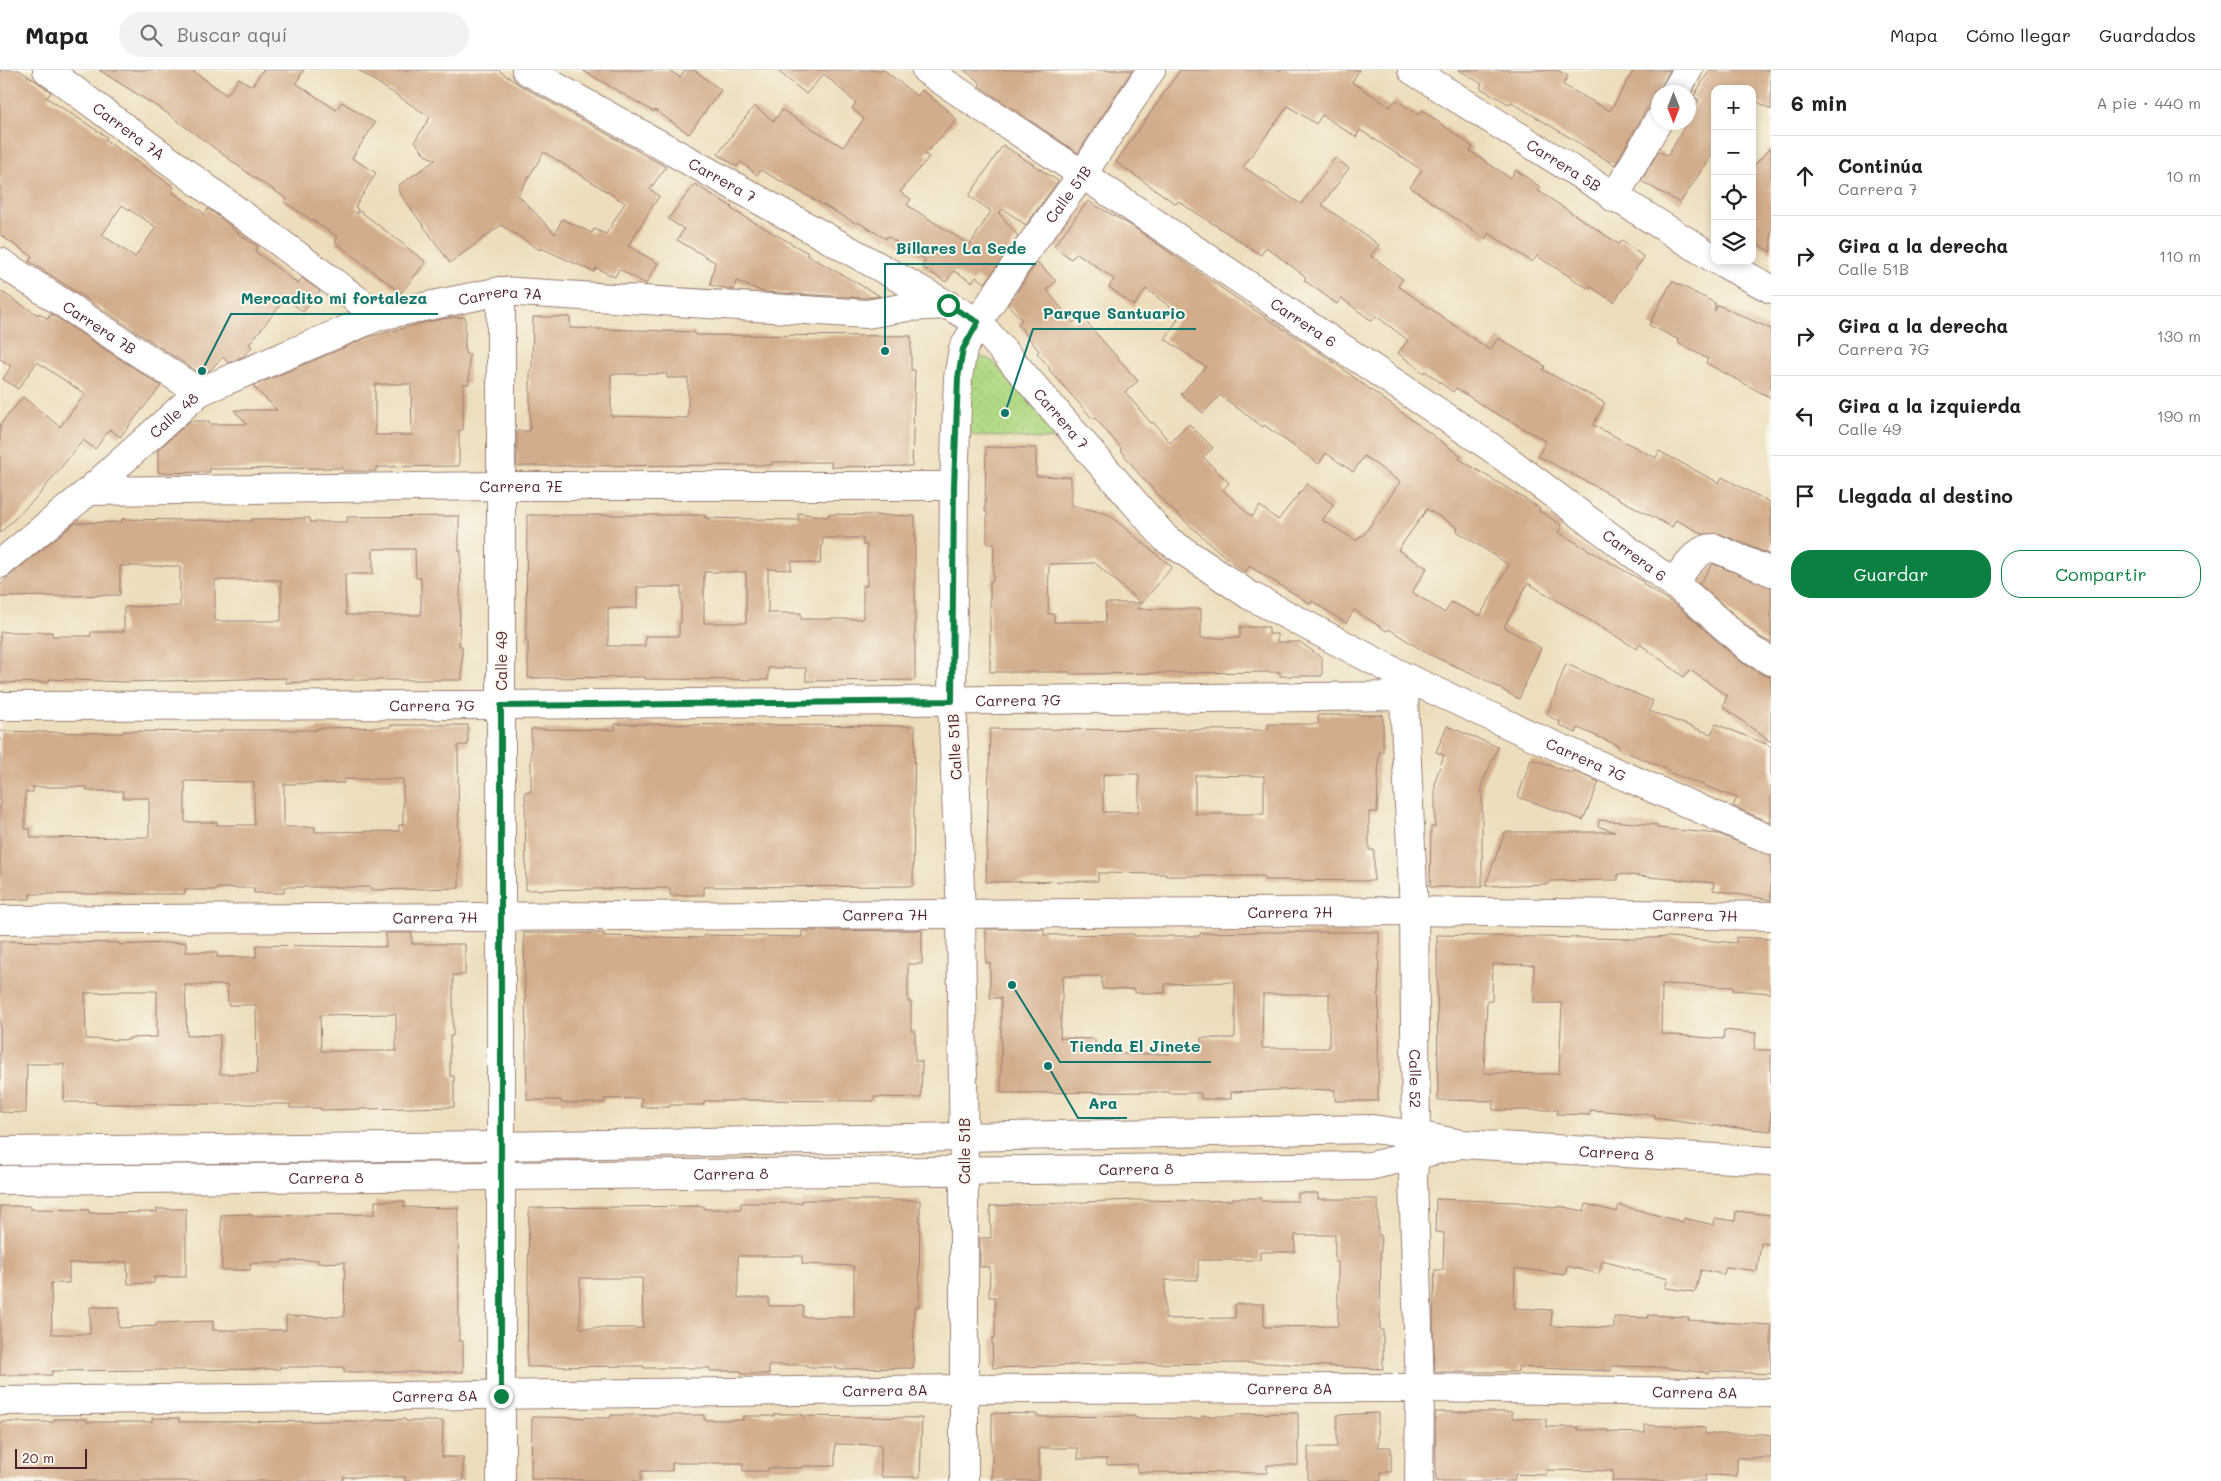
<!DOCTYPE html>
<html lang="es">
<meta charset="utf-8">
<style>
:root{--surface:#fff;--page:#f2f2f2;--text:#202124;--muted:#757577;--line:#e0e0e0;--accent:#0b8043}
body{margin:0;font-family:Mali,sans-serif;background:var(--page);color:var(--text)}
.controls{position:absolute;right:15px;top:15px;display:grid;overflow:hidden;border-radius:10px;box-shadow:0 2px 8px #0003}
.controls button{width:45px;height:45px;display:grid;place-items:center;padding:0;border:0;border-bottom:1px solid var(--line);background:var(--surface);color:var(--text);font:25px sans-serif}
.compass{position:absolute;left:1651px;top:15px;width:45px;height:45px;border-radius:50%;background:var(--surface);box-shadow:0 2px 8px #0003;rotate:180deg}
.scale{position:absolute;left:15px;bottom:12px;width:72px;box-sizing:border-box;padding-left:5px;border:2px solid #4a1f2b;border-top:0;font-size:14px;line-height:18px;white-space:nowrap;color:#4a1f2b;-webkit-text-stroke:4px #fbf7ec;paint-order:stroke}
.stop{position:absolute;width:15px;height:15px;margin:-11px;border:4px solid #0b8043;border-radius:50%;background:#fff}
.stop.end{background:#0b8043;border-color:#fff;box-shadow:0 1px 5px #0008}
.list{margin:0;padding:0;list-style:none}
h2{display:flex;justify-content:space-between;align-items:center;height:65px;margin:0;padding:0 20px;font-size:21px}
h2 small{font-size:16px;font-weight:400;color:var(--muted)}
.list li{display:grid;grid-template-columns:32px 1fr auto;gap:15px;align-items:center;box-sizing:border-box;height:80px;padding:0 20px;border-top:1px solid var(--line)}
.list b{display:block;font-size:19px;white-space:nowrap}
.list p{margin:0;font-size:16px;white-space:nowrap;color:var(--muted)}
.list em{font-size:16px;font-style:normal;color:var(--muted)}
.actions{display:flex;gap:10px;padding:15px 20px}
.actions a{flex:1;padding:11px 0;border:1px solid var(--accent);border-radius:20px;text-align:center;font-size:18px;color:var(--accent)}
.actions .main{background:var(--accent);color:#fff}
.icon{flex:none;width:28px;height:28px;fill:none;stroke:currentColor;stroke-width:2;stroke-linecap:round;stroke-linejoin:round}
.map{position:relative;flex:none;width:1771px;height:1411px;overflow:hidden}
header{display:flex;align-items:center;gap:30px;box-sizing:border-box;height:70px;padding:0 25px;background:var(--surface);border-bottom:1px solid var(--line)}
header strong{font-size:24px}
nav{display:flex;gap:28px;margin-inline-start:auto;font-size:18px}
.search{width:350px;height:45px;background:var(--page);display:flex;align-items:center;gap:12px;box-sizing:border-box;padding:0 18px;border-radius:28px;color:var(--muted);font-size:19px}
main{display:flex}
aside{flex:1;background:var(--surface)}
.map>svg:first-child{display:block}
</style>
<header>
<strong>Mapa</strong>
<div class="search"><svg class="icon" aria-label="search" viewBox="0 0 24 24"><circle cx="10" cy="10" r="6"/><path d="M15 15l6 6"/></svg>Buscar aquí</div>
<nav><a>Mapa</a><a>Cómo llegar</a><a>Guardados</a></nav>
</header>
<main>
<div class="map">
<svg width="1771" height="1411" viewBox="0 0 1771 1411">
<defs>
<pattern id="park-dots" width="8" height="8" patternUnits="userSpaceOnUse" patternTransform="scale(1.25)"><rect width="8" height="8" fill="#b1d984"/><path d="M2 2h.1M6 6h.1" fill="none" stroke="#9aba72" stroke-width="1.8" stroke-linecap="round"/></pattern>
</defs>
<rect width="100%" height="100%" fill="#fbf7ec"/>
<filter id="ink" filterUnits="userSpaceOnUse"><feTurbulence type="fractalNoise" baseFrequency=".02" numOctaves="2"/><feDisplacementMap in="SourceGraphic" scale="10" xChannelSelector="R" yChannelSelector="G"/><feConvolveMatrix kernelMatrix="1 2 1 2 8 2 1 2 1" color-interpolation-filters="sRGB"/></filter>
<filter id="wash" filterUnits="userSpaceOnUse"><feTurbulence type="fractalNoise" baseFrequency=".0096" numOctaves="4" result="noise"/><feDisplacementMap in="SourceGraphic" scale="20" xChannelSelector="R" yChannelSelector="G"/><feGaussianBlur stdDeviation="1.12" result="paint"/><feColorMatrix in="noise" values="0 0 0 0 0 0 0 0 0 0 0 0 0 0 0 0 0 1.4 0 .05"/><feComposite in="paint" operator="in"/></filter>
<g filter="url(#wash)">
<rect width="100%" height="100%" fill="#ecdebc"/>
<!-- park -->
<path fill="url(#park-dots)" stroke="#7e7c58" d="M978,286L991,290L1063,361V370L964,365L972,288Z"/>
<g id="blocks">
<!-- building -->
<path fill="#d3ad8b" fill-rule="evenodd" d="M0,0H19L37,12L51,22L47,28L107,67L105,70L174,117L171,121L205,144L208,139L213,142L232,157L231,158L258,177L255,181L298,214L302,208L320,221L303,242L286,228L249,274L252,277L244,286L228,293L223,287L210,300L201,304L29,191L32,186L0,165ZM122,135L156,157L135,187L102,165Z
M99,0H191L227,25L239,8L252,16L263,0H304L296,13L336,40L342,32L375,53L352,88L376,103L355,137L358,139L356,144L360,141L426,192L401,223L335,172L338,167L284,132L287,129L252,106L167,43Z
M358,0H498L518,14L666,97L650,119L659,126L628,176L658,193L646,214L619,199L615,207L596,198L594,202L541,178L540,180L501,155L450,193L399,122V115L436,90L425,85L415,71L430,47ZM544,82L625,133L606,164L594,159L592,163L562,149L555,164L518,125Z
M582,0H668L680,7L685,0H694L721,20L689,64L655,40L654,42Z
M777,0H884L917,26L922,20L945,38L957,50L925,84L929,87L900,122L911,129L907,135L970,175L991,141L969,126L1003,75L1058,111L1026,155L1003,139L999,143L1018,166L985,213L976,207L972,212L954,201L946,212L922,197L926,190L887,166L886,169L858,152L857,154L761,100L757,105L741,92L737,97L718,84L754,36L774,51L782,40L843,77L864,49L852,38L856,33L824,4L806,24Z
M964,0H1132L1078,83L979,16L981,13Z
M1180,0H1359L1352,12L1390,37L1396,30L1419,45L1422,40L1473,77L1470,81L1510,108L1516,100L1540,117L1537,120L1619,174L1622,171L1644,187L1614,232L1591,217L1589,219L1537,186L1532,192L1489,163L1485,169L1410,117L1422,100L1360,60L1356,67L1322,45L1316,54L1288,36L1243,97L1301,134L1335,88L1349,98L1322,135L1379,175L1371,186L1403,209L1398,216L1490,280L1498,268L1545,296L1543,300L1605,333L1593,355L1656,388L1659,381L1719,413L1722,407L1771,433V485L1721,464H1703L1676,450L1672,457L1538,386L1546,371L1488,339L1456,318L1453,322L1425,301L1424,303L1398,283L1408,270L1376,246L1372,251L1341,228L1337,234L1304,210L1306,207L1266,177L1261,185L1178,131L1176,134L1116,92Z
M1459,0H1557L1568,6L1563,15L1610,41L1634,0H1670L1659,22L1644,43L1615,95L1511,32L1509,34L1480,18L1482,14Z
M1710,0H1771V40L1752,28V19H1715V80L1680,133L1641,111L1659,81L1668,86L1687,52H1688L1699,30L1693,27Z
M1771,77V182L1752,171V98Z
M695,114L732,137L731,139L808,183L807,185L880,226L866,228L764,222L736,211L734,220L710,215L715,192L677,170L684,159L668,149Z
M1088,131L1130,155L1233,226L1322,284L1461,386L1459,389L1540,438L1539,441L1562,455L1558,462L1644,512L1643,514L1681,539L1741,592L1763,605L1771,607V672L1723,637L1727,626L1690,600L1684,607L1640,574L1637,579L1528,513L1504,557L1541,578L1519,629L1478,606L1428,584L1389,559L1387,561L1354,540L1346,553L1312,531L1311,534L1249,496L1245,502L1217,480L1165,433L1138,403L1120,379L1121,378L1095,348L1093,349L1049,300L1050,298L1037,283L1039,281L1018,254L1022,250L1008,235L1037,192L1056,211L1047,220L1073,253L1081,246L1138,311L1125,322L1151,353L1153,352L1170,373L1189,354L1213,378L1203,387L1229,413L1223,420L1252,447L1260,436L1278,450L1307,414L1334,435L1322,450L1357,471L1361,465L1363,466L1400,412L1364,386L1353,402L1326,383L1319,394L1264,355L1263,357L1220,325L1203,343L1181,324L1206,297L1165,269L1178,249L1173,245L1176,241L1146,219L1134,236L1109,217L1114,209L1077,183L1071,189L1054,176ZM1427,439L1458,458L1457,461L1509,495L1480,546L1451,532L1445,543L1412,522L1427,498L1398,480Z
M1672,211L1715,233V241L1718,235L1771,259V328L1706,293L1708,289L1678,273L1679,270L1649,255Z
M0,221L38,245L39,243L48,249L51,244L161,316L120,367L110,359L95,379L83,370L38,426L0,463V355L23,327L60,357L85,324L37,292L18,319L3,309L11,296L0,289Z
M465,247V284H469V314H463V360H459V396L376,397V401H343V398L209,399L210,402L158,403V380L190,351H209V354H247L234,340H277L253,316L369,267L427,252L449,248ZM375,314H411L412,365H375Z
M533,247H570V258L695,262V265L911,266V300H915L912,396L831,397V392H772V395L517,396V361H530V300H532ZM611,304H667V308H688V348L611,346Z
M986,377L1036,378V406L1071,407V435L1108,444L1172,497L1137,539H1201V568H1240V557H1269V564H1277V572H1300L1322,588V606H1280V602L1070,604V602H990V511H993L994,474H987V442H985ZM1095,493L1141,533H1105L1106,552H1054V544H1048L1049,494Z
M798,443L828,447V444L915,446V610L806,611V598H768V610L645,609V607L528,608V571H526L527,445H705V448L798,450ZM823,468H863V475H867V516H863V549H801V543H768V499L791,500V491L820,494ZM704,502H746V553H704ZM637,517H681V553H679V566H645V576H608V538H637Z
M459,446V481H461L459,576H462V610H348L286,613V608L124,612L49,609V612L0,613V562H52V566H91V562H124V537L180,536V496H120V525L0,527V516L8,507L75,453L122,452V449L252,451V449L310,448V452H347V447ZM373,479H415L416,508H421V545H346L345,504H373ZM215,510H281V551H215Z
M1713,494L1771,517V573L1760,567L1699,514Z
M1566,594L1653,631L1649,641L1711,664L1716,654L1771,676V753L1733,736L1737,728L1668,702L1669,700L1618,679L1619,676L1578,658L1576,663L1559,655L1560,652L1547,645Z
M1318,645H1383V682H1379L1377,742H1369V780H1374V811L1264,810V806H1166V804L1098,803V811L986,812L990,659L1268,660V654H1318ZM1103,704H1139V742H1103ZM1195,705L1264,706V744H1195Z
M615,654L915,656L913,816L704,817V825H670V818L526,820L525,722H531V659L615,660Z
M391,655H468V675H458L459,818L371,820V817H284V823H254V818H217V820H185V824H30V829L0,830V661L86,663H123V661L221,662V660H317V658L391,657ZM344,709H403V755H399V761L315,762V757H284V714L344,713ZM185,711L254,712V755H217V752H185ZM33,717H87V721H123V728H149V767L31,768L30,759H25V722H33Z
M1447,656L1498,677L1482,714V817H1430L1431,757H1435V711L1444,685L1436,682Z
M1531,689L1572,703L1573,701L1599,712L1583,750L1518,727Z
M1599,750L1657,755V758L1719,764L1771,785V830L1713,820L1714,813L1618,804V810L1550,811V814L1485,816L1505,762H1615L1598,756Z
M986,859H1044V865L1134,864V866H1200V863L1265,862H1379L1378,1031H1335V1020L1299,1019L1231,1022V1029H1201V1023H1169V1022L1001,1023V928H990V893H986ZM1063,906H1102V919H1135V923H1165V914L1235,912V966L1234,968H1201V981H1169V984H1095V969L1060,968ZM1263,924H1329V978H1262Z
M922,860V894H908V932H911V961H915V991H922L921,1028L874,1027V1031L737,1030V1031H704V1035H670V1037H641V1028L604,1029V1033H561V1030H527L524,863H604V866L704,868V865L802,867V861Z
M386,863H412V874H465V905H453V966H450V1006H454V1037L321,1040V1038H290V1034H96V1032H64V994H27L26,1043L0,1042V871L119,873V875L186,872V882H217V887H256V875L386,877ZM185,915H227L228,935H256L257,1004H220V965L187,966ZM120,921H157V967L129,968V970L86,969L85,923L120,922ZM396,944V981H321L320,945Z
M1437,865L1636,869L1669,867L1736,873V867L1771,869V923L1733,920V917L1662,914L1661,964L1723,969L1724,960L1756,963L1754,980H1771V1061L1689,1053L1654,1048L1655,1045L1590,1040V1045L1557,1044L1558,1040H1493V1031L1438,1030ZM1493,894L1534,895V933H1562L1559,1004L1484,1003L1487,931H1492Z
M1298,1123H1318V1129H1378V1165H1381L1380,1260H1383V1299L1268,1293L1105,1294L993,1298L992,1268H995V1227H989L990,1197H980V1168H991L990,1136L1134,1130L1202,1131L1232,1130V1128H1261V1131H1298ZM1295,1165H1335V1192H1338V1256L1264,1257V1234H1235V1248L1165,1249V1210H1198V1190H1260V1182H1295Z
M1436,1129L1517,1132L1559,1138V1136L1584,1141L1586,1134L1617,1142L1619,1135L1683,1152L1684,1148L1714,1155L1715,1148L1735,1151L1736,1141L1771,1145V1174L1761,1173L1757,1201L1726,1197L1724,1204L1701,1200L1695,1222L1665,1218L1668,1209L1602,1191L1599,1204L1567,1196L1565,1205L1515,1198L1514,1238L1552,1240L1551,1256L1614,1258V1247L1648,1248V1245L1689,1247L1688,1250L1771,1255V1304L1710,1301L1709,1303L1658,1297L1611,1296V1301L1518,1297V1302H1435L1433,1253L1435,1200H1443L1444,1163L1435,1162Z
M802,1130H920L919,1237H914L913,1298L836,1299V1297H807V1295H769V1304H741V1301H710V1298H644V1296L527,1297L529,1138L704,1136V1139H741V1133H802ZM738,1186H802V1194L854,1196V1247H803V1236H769V1228H738ZM580,1208H642L643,1258H580Z
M375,1131H404V1137L458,1138L459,1271H463V1302H344V1297H280V1299L52,1301V1305H0V1136H30V1139L89,1140V1143L157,1142V1139H186V1207H154V1213L128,1214L127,1192L69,1193V1213H51L52,1264H90V1237H119V1258L156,1256V1253L213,1251V1260H286V1246L344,1247L345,1192L318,1193V1190L282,1191V1193H250V1200H222L221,1145L250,1144V1146L375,1144Z
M1435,1342H1512V1348L1546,1349V1357H1578V1360H1608V1362L1645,1363V1355L1705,1358V1364H1764L1771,1365V1388H1737V1406L1705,1405V1411H1612L1613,1401L1546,1400V1405L1515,1404L1514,1411H1436Z
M992,1343L1037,1344V1347L1135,1346V1348L1201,1349L1202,1346H1236V1344L1298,1343V1395H1267V1403L1137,1402V1394L1107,1395V1389H1078V1378H1039V1411H992Z
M1378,1343V1377H1391V1402H1381V1411H1308V1377H1337V1345Z
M774,1344H802V1346L922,1348L920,1407H881V1375L835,1374V1396H802V1398H768V1401H743V1393H672V1401H641V1411L531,1409L532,1347L611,1348V1345H704V1350H743V1346H774Z
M152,1348H179V1352L375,1351V1350L405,1349V1351H443L442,1387H463V1411H405V1407H343V1411H0V1352H54V1349H87V1352H152Z"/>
</g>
</g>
<g filter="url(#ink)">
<use href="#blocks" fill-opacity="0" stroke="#9b7e74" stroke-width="1"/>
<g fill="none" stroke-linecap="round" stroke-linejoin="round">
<!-- minor casing -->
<g stroke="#9b7e74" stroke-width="30">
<g id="minor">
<path id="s1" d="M47,0L379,246"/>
<path id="s2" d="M526,0L978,252L1166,469L1249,525L1403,606L1533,666L1771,770"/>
<path id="s3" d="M926,0L1489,376L1691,527L1751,580L1771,591"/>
<path id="s4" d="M1412,0L1715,189"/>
<path d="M1675,22L1688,0"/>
<path d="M1614,128L1658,51"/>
<path d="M1719,191L1771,219"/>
<path id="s5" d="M0,192L199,322"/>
<path d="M501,221V1411"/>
<path id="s6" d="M89,421L501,416H954"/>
<path id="s7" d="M0,494L89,421L199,322L379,246L501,221L867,244L908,237L948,235"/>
<path d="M1673,513C1684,500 1697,476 1715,478L1771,502"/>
<path id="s8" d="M1403,608L1414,841L1416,1065L1413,1108L1420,1318L1419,1411"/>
<path id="s9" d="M0,636L501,635L1405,626"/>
<path id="s10" d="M0,850L1414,841L1771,846"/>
<path id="s11" d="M0,1081L501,1076L1372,1059L1416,1065L1461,1074L1771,1091"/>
<path id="s12" d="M0,1110L501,1106L1370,1096L1454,1076"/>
<path id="s13" d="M0,1331L964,1319L1420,1318L1771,1323"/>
<path id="s14" d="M964,1411V1100L961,843L952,631L954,416L958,308L963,279L978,252L1015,196L1082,105L1151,0"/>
</g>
</g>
<!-- minor -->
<use href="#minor" stroke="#fff" stroke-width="28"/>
</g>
</g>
<g fill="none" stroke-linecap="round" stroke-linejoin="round" filter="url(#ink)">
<!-- route -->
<path stroke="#0b8043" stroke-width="6" d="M501,1326V636L952,631L954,416L958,308L963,279L978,252L948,235"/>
</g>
<g text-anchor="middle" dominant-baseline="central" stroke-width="4" stroke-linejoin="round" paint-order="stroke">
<!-- street labels -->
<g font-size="15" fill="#4a1f2b" stroke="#fbf7ec">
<text stroke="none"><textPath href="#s1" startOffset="102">Carrera 7A</textPath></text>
<text stroke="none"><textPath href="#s4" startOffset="179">Carrera 5B</textPath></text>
<text stroke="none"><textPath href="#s2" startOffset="225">Carrera 7</textPath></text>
<text stroke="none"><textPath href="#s14" startOffset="1320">Calle 51B</textPath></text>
<text stroke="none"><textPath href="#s7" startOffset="582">Carrera 7A</textPath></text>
<text stroke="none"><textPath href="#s3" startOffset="454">Carrera 6</textPath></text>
<text stroke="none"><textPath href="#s5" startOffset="119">Carrera 7B</textPath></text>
<text stroke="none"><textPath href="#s7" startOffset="229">Calle 48</textPath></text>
<text stroke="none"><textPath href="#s2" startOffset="645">Carrera 7</textPath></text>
<text stroke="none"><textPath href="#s6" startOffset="432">Carrera 7E</textPath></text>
<text stroke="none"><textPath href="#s3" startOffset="859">Carrera 6</textPath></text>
<text transform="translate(501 591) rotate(-90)">Calle 49</text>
<text stroke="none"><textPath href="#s9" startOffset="1018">Carrera 7G</textPath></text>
<text stroke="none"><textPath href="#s9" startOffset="432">Carrera 7G</textPath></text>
<text transform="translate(954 677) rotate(-93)">Calle 51B</text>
<text stroke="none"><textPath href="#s2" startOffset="1280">Carrera 7G</textPath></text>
<text stroke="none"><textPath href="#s10" startOffset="1290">Carrera 7H</textPath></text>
<text stroke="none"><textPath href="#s10" startOffset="885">Carrera 7H</textPath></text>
<text stroke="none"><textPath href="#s10" startOffset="1695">Carrera 7H</textPath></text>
<text stroke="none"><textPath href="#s10" startOffset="435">Carrera 7H</textPath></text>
<text stroke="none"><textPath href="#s8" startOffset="401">Calle 52</textPath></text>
<text transform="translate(964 1081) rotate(-90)">Calle 51B</text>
<text stroke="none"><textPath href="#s11" startOffset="1618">Carrera 8</textPath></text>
<text stroke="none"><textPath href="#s12" startOffset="1136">Carrera 8</textPath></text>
<text stroke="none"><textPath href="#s12" startOffset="731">Carrera 8</textPath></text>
<text stroke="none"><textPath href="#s12" startOffset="326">Carrera 8</textPath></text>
<text stroke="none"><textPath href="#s13" startOffset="1290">Carrera 8A</textPath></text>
<text stroke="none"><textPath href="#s13" startOffset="885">Carrera 8A</textPath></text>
<text stroke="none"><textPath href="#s13" startOffset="1695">Carrera 8A</textPath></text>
<text stroke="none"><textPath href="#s13" startOffset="435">Carrera 8A</textPath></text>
</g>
</g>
<!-- callouts -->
<path fill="none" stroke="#0f766e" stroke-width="2" d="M885 281L885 194H1036M202 301L231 244H438M1005 343L1033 259H1196M1012 915L1060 992H1211M1048 996L1078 1048H1127"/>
<g fill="#0f766e" stroke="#fbf7ec" stroke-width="2">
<circle cx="885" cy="281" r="5"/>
<circle cx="202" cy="301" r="5"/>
<circle cx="1005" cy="343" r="5"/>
<circle cx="1012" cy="915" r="5"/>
<circle cx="1048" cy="996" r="5"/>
</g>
<g font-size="16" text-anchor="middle" font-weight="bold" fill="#0f766e" stroke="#fbf7ec" stroke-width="4" stroke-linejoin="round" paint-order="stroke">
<text x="961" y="184">Billares La Sede</text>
<text x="334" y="234">Mercadito mi fortaleza</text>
<text x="1114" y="249">Parque Santuario</text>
<text x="1135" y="982">Tienda El Jinete</text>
<text x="1103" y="1039">Ara</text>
</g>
</svg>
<div class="controls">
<button>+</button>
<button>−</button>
<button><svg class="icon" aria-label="locate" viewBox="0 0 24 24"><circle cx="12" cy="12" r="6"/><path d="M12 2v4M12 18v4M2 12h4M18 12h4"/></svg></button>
<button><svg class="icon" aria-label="layers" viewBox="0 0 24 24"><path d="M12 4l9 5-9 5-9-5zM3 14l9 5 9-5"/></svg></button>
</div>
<svg class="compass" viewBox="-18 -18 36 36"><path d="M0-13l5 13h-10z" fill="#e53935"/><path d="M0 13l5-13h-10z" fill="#757577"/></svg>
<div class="scale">20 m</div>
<div class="stop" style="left:948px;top:235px"></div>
<div class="stop end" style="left:501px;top:1326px"></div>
</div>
<aside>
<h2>6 min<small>A pie · 440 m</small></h2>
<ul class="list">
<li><svg class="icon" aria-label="ahead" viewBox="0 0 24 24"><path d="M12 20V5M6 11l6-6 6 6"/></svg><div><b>Continúa</b><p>Carrera 7</p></div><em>10 m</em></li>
<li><svg class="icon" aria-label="right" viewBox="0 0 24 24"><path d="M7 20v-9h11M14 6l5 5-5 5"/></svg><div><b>Gira a la derecha</b><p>Calle 51B</p></div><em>110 m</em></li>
<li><svg class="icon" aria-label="right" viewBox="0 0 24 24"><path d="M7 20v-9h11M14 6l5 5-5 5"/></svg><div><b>Gira a la derecha</b><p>Carrera 7G</p></div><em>130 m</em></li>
<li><svg class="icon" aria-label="left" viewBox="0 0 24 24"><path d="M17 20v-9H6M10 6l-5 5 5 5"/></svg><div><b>Gira a la izquierda</b><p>Calle 49</p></div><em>190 m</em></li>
<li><svg class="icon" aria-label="arrive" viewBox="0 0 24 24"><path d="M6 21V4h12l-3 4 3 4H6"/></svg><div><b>Llegada al destino</b></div></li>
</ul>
<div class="actions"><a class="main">Guardar</a><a>Compartir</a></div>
</aside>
</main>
